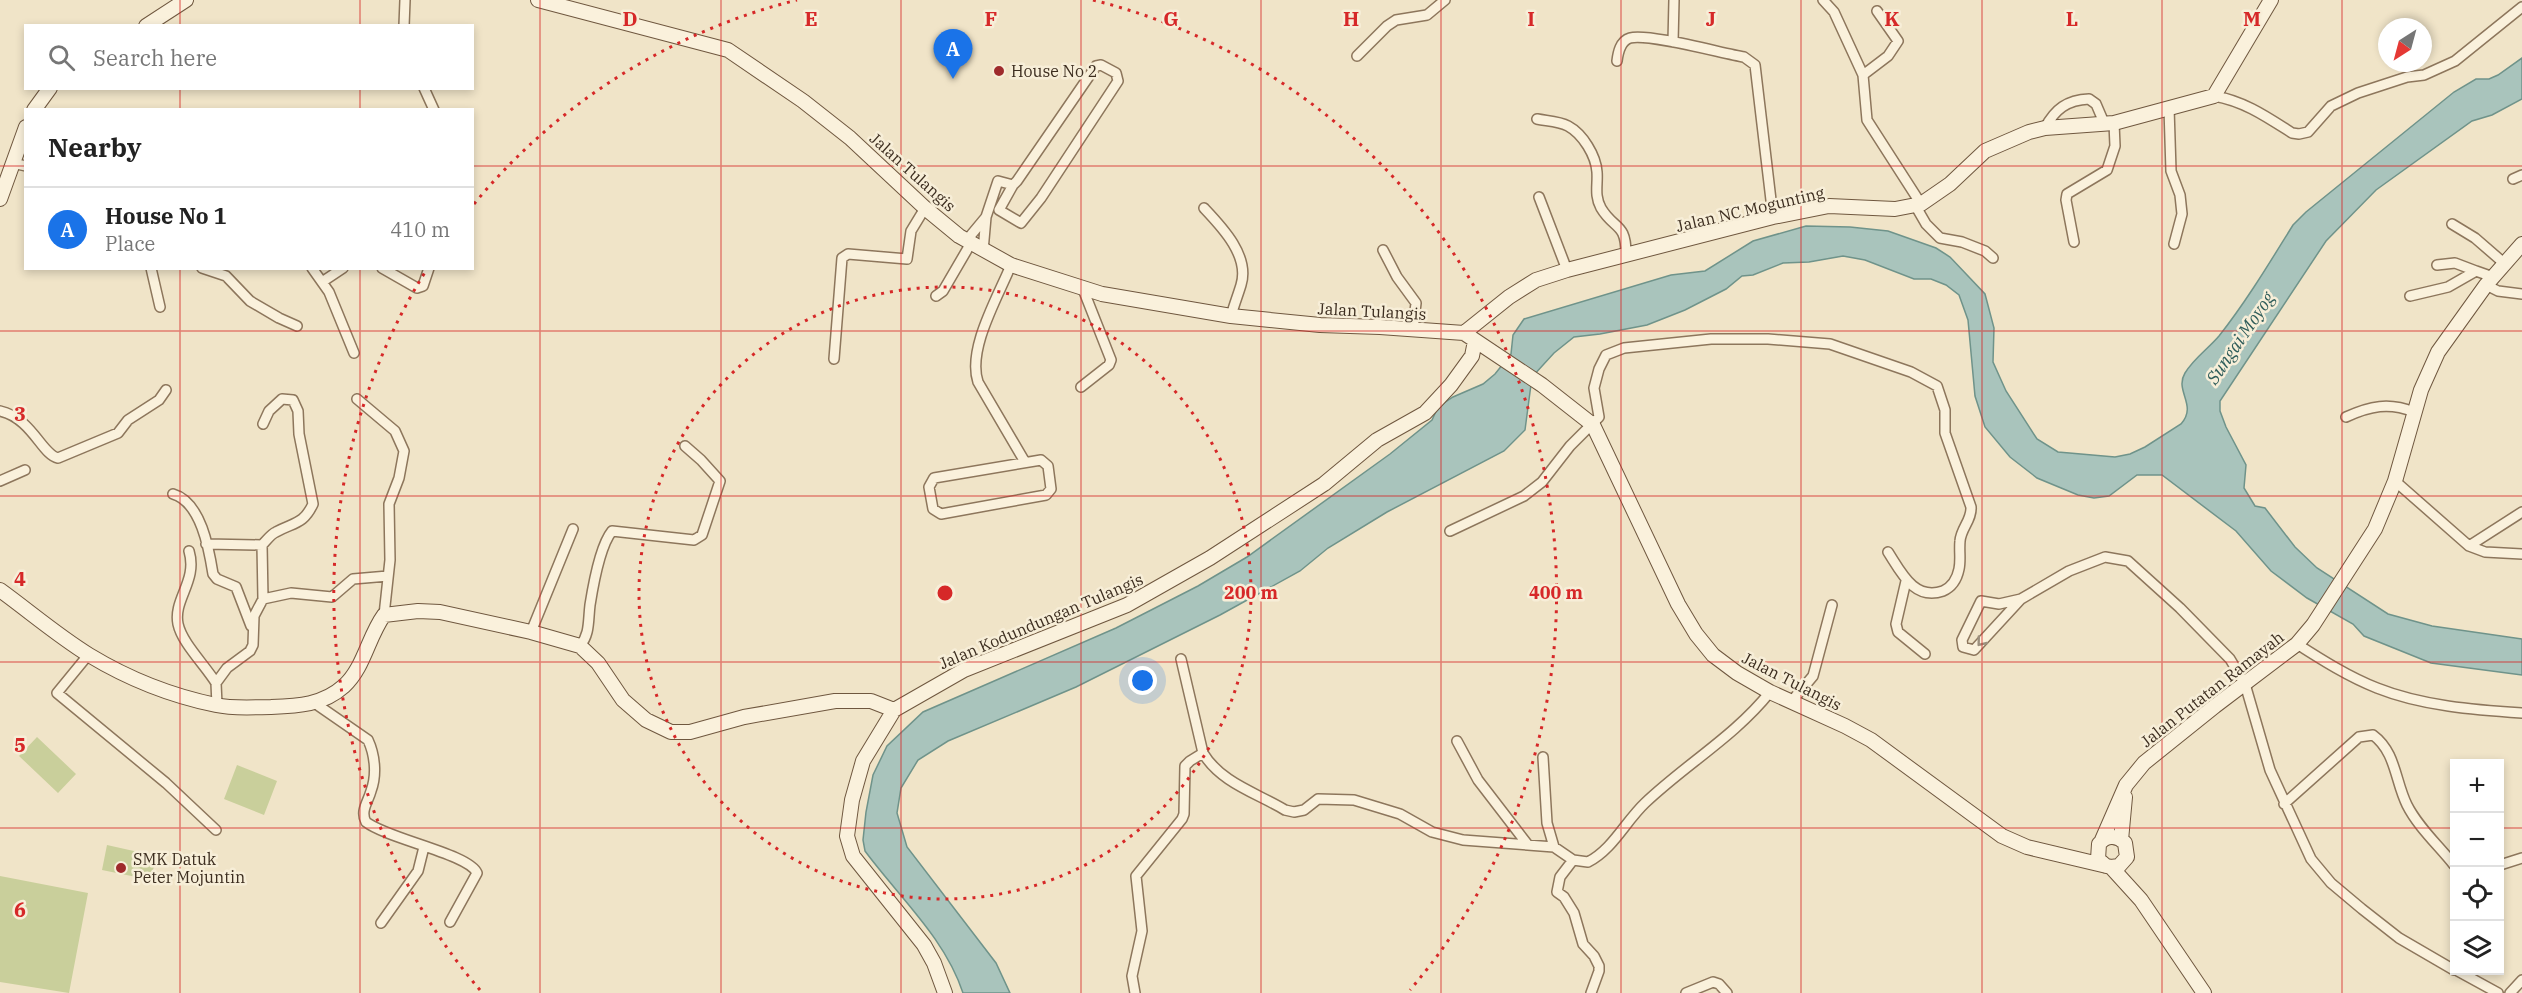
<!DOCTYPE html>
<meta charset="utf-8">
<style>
:root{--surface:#fff;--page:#f6f6f6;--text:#222;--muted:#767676;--line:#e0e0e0;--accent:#1a73e8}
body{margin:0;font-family:"IBM Plex Serif",serif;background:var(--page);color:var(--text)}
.controls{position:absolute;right:18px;bottom:18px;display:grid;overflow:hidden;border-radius:0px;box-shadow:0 3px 9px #0003}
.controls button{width:54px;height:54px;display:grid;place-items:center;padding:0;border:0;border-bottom:2px solid var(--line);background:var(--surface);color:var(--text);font:30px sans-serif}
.compass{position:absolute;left:2378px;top:18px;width:54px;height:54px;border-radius:50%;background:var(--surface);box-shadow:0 3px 9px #0003;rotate:216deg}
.you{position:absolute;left:1143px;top:681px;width:21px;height:21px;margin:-15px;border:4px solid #fff;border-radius:50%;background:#1a73e8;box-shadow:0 0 0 9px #1a73e833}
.badge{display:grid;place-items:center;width:39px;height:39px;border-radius:50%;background:var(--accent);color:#fff;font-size:20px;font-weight:700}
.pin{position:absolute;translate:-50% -50px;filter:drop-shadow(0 2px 3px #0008)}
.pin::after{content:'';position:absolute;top:32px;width:21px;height:18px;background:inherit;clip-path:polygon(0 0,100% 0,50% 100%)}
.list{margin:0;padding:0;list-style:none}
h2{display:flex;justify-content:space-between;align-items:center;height:78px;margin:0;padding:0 24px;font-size:26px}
h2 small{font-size:20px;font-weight:400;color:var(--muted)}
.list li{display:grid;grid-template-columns:39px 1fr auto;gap:18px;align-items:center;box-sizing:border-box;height:84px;padding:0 24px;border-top:2px solid var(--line)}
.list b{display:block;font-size:22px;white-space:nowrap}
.list p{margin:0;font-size:20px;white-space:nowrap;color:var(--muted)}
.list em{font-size:20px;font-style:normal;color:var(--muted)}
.icon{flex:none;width:33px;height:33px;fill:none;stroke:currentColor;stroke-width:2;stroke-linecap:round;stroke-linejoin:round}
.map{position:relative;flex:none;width:2522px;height:993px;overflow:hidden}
.search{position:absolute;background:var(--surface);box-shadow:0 3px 9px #0003;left:24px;top:24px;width:450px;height:66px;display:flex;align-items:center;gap:15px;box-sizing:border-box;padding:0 21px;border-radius:0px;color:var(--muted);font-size:22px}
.panel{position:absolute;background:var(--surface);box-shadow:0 3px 9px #0003;left:24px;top:108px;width:450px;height:162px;border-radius:0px}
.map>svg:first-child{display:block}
</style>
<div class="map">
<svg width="2522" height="993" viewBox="0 0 2522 993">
<rect width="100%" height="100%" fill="#f0e4c8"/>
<!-- green -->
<path fill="#c9cf9b" d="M37,737L76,774L58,793L19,756Z
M237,765L277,781L264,815L224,799Z
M107,845L156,856L151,880L102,870Z
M0,876L88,893L69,993L0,982Z"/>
<!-- water -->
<path fill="#a9c4bc" stroke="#6f938a" stroke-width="1.5" d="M2522,58V99L2492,115L2472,121L2376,190L2326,241L2220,401V411L2226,427L2246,465L2244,488L2255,506L2265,508L2295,547L2317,568L2388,614L2432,626L2522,639V675L2431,663L2364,636L2353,624L2307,598L2271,571L2236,531L2162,475H2137L2109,496L2094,498L2078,495L2037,478L2010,457L1985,427L1975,396L1968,320L1959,295L1946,285L1931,279H1914L1865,260L1843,256L1809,262L1783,263L1753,275L1742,276L1726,289L1685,310L1647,325L1600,334L1574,337L1554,353L1532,377L1525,430L1504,451L1387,512L1328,548L1300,571L1220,615L1076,687L948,741L918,760L901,788L897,813L907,847L996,963L1010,993H963C945,938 899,897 865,851L863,840L866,812L873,775L887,746L923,712L1116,628L1198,586L1247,557L1390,454L1432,420L1438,407L1453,397L1483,384L1495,374L1511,354L1513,335L1524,319L1671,275L1705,271L1753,241L1806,226L1850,227L1888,231L1936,248L1950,257L1985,294L1994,328L1993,362L2006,391L2037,439L2058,452L2115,457L2130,454L2145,447L2181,424C2198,405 2174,391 2185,373C2194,358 2208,349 2219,336C2246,302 2270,262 2293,225L2306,212L2454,92L2476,79H2489L2498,75Z"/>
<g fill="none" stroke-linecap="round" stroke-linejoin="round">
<!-- street casing -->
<g stroke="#8d765c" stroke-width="12">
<path id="street" d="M1823,0L1834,12L1863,75L1867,120L1921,204
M404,26L405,0
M1673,42L1674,0
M1357,56L1387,26L1396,20L1427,15L1445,0
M1617,61C1618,53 1620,41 1630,38C1648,33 1721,53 1744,57L1755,65L1773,217
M1863,75L1888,56L1898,41L1877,11
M424,88L434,110
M2214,96C2244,101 2267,117 2292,133L2299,134L2308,132L2331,106L2358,93L2407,77L2424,75L2455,61L2522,7
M2169,108L2171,171L2180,195L2182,214L2174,244
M1537,119C1547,121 1559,121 1568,126C1583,134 1596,156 1597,172C1598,185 1594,195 1601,208C1614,230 1626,222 1626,254
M2045,128C2055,109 2067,100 2089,99L2096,104L2105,125
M12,163L26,166
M2513,179L2522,175
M1539,197L1567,270
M1915,205L1926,224L1940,238L1962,242L1985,251L1993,258
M1204,208C1222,227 1250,256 1241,285C1238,295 1234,305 1231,316
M2452,224L2475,238L2505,264
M966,241L986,217
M2074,242L2066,200L2067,194L2107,170L2115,146L2114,123
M1383,250L1397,277L1416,303L1413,329
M983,251L986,217L998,181L1013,185L1017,181L1096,66L1101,65L1116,73L1118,81L1041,198L1021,223L999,210L1013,185
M1011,265C998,297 967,349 978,382L1025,462
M2437,265L2455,263L2476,271
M151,268L160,307
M202,268L226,276L250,301L279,318L297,326
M312,268L329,292L354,353
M382,268L417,288L423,286L429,268
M322,282L343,268
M2486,285L2498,291L2522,294
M936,296L943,291L971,243
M2410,296L2448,287L2476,271L2493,277
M834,359L842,258L848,254L907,259L911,231L925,208
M1081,387L1109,365L1111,360L1083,289
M357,399L395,431L404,451L399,478L389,504L390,560L384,615
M0,411C32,418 42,455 58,458L118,433L128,420L159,400L166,390
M2346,417C2370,406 2389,402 2414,412
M1041,460L1048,466L1051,489L1046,495L941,514L933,509L929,487L934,478Z
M0,481L25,470
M2395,481L2469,546L2485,552L2522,554
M173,494C201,502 209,549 213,574L217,579L236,587L251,626
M1450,531L1524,496L1542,482L1570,446L1599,417L1594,388L1599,369L1606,355L1624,348L1711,339H1768L1830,344L1911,372L1937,386L1945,410V433L1971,507C1972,520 1961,528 1960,541C1959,551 1961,560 1959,569C1957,579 1952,587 1943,591C1914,601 1901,572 1888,552
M206,544L262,545C266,541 271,534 276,532C294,522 303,525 313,504L299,434L298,411L293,400L282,399L269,411L263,424
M262,545L263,599
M2469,546L2522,512
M189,551C198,581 173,599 178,624C182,643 205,665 216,683
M1906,581L1896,624L1898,632L1925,654
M2021,599L1999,604L1981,601L1962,640L1963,647L1974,650L2021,599L2069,571L2105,557L2128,561L2180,608L2230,659L2245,684L2270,770L2311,859L2331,883L2362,909L2399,938L2454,970
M531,632L573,529
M2297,644C2322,660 2349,677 2377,688C2422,706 2475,710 2522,713
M580,646C590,634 588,621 590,605C593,586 600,546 612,531L694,540L702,535L720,481L701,460L685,446
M89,654L57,693L166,783L216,830
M1181,659L1203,753C1221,783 1257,793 1285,810L1294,812L1304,810L1318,799L1354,800L1400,814L1432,832L1463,840L1554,847L1573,860L1588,862C1613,849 1625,822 1645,803C1686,764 1735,736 1770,692
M1791,702L1813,676L1832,605
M316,704L368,740C375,755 377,775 371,791C368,802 360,811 366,822C388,839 469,854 477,873L450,922
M217,705L216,683L227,668L250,651L253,645L254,616L263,599L291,593L332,597L353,579L388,576
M1457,741L1478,780L1528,845
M1543,757L1547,823L1554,847
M2284,804L2359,737L2373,735C2396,752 2395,781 2407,805C2418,827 2439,846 2454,865
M1573,860L1560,877L1557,892L1564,897L1574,913L1583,944L1594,956L1599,966V971L1591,993
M2500,865L2522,858
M381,923L418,871L424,847
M2456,970L2498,993
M1135,993L1132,976L1142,931L1136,876L1182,819L1184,814L1185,766L1190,761L1203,753
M1686,993L1713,982L1719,984L1727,993
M2510,993L2522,980"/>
</g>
<!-- secondary casing -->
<g stroke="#6f573f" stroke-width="16">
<path id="secondary" d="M538,0L728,50L803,101L850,138L925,208L959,236L1011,265L1102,294L1231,316L1320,325L1380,327L1464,333L1542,385L1593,425L1678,604L1696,634L1713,655L1737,673L1770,692L1845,726L1871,740L2002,836L2027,847L2111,867L2119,866L2127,857L2125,843C2117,835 2106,835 2099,844L2098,859L2106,866
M146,26L186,0
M34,110L50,88
M0,199L26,127
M1464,333L1509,297L1536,280L1567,270L1773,217L1829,206L1895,209L1921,204L1950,184L1985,151L2029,132L2045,128L2114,123L2214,96L2271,0
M0,590C29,611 58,636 89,655C127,678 172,696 216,705C234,709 253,707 271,707C298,706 323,705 344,686C364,668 368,637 384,615L418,611L440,612L531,632L580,646L598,663L623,700L646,720L671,732H690L744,717L835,701H871L894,710
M2102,840L2126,785L2144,763L2215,706L2297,644L2313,625L2375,529L2395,481L2421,390L2438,352L2486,285L2522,244
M2121,840L2125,797
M2111,867L2141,900L2204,993
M945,993L934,963L924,945L853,856L847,836L852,800L863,761L894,710L964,670L1127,605L1210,558L1324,484L1377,440L1425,413L1451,385L1472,356L1475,341"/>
</g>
<!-- street -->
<use href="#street" stroke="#faf1dc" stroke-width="9"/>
<!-- secondary -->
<use href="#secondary" stroke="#faf1dc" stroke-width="14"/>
</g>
<!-- one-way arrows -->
<defs><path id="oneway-chevron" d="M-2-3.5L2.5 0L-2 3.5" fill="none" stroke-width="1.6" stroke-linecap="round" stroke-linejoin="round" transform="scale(1.5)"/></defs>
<use stroke="#9c907e" href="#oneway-chevron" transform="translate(1981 642) rotate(129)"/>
<!-- grid -->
<path fill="none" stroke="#d62828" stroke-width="1.5" stroke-opacity="0.55" d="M180,0V26M360,0V26M540,0V993M721,0V993M901,0V993M1081,0V993M1261,0V993M1441,0V993M1621,0V993M1801,0V993M1982,0V993M2162,0V993M2342,0V993M180,88V110M360,88V110M0,166H26M472,166H2522M180,268V993M360,268V993M0,331H2522M0,496H2522M0,662H2522M0,828H2454M2500,828H2522"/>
<!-- distance rings -->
<g fill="none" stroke="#d62828" stroke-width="3" stroke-dasharray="3 6">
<circle cx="945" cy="593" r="306"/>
<path d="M480 990A611 611 0 0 1 427 269M474 204A611 611 0 0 1 797 0M1093 0A611 611 0 0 1 1410 990"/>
</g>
<!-- markers -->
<g fill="#9e2a2b" stroke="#f7eed8" stroke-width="2">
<circle cx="999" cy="71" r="6"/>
<circle cx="121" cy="868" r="6"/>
</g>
<g text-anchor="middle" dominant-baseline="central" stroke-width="5" stroke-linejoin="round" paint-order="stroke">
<!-- poi labels -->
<g font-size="16" fill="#3d2e20" stroke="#f7eed8" text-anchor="start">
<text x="1011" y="71">House No 2</text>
<text x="133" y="859">SMK Datuk<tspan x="133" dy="18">Peter Mojuntin</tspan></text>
</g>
<!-- street labels -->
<g font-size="16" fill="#3d2e20" stroke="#f7eed8">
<text transform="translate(913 172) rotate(42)">Jalan Tulangis</text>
<text transform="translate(1750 209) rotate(-13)">Jalan NC Mogunting</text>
<text transform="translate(1372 311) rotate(3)">Jalan Tulangis</text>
<text transform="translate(1041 621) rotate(-23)">Jalan Kodundungan Tulangis</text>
<text transform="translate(1792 681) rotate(27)">Jalan Tulangis</text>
<text transform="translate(2212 689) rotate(-38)">Jalan Putatan Ramayah</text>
</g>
<!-- water labels -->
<g font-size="18" font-style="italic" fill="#2f5d5a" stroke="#f7eed8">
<text transform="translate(2240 338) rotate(-56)">Sungai Moyog</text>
</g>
</g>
<g font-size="20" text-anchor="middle" font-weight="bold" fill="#d62828" stroke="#f7eed8" stroke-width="5" stroke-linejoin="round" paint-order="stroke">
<text x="630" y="26">D</text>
<text x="811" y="26">E</text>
<text x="991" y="26">F</text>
<text x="1171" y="26">G</text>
<text x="1351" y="26">H</text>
<text x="1531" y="26">I</text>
<text x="1711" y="26">J</text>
<text x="1892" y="26">K</text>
<text x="2072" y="26">L</text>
<text x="2252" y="26">M</text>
<text x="20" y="421">3</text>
<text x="20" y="586">4</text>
<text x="20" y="752">5</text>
<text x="20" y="917">6</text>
</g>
<circle cx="945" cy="593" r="9" fill="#d62828" stroke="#f7eed8" stroke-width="3"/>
<g font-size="18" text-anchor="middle" font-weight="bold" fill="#d62828" stroke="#f7eed8" stroke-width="5" stroke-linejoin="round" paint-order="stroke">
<text x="1251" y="599">200 m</text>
<text x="1556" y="599">400 m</text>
</g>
</svg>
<div class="controls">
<button>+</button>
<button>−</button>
<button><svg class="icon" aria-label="locate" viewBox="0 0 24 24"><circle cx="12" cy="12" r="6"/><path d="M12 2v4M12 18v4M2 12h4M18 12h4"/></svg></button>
<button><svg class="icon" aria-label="layers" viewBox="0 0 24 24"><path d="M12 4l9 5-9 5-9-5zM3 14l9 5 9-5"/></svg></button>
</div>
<svg class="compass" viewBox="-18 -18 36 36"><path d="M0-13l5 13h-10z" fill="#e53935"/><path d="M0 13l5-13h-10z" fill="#767676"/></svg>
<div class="you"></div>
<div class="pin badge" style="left:953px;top:79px">A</div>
<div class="search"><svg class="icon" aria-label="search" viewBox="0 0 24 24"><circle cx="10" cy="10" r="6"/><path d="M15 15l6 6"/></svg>Search here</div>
<section class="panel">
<h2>Nearby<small></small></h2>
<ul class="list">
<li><span class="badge">A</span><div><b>House No 1</b><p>Place</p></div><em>410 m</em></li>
</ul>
</section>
</div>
